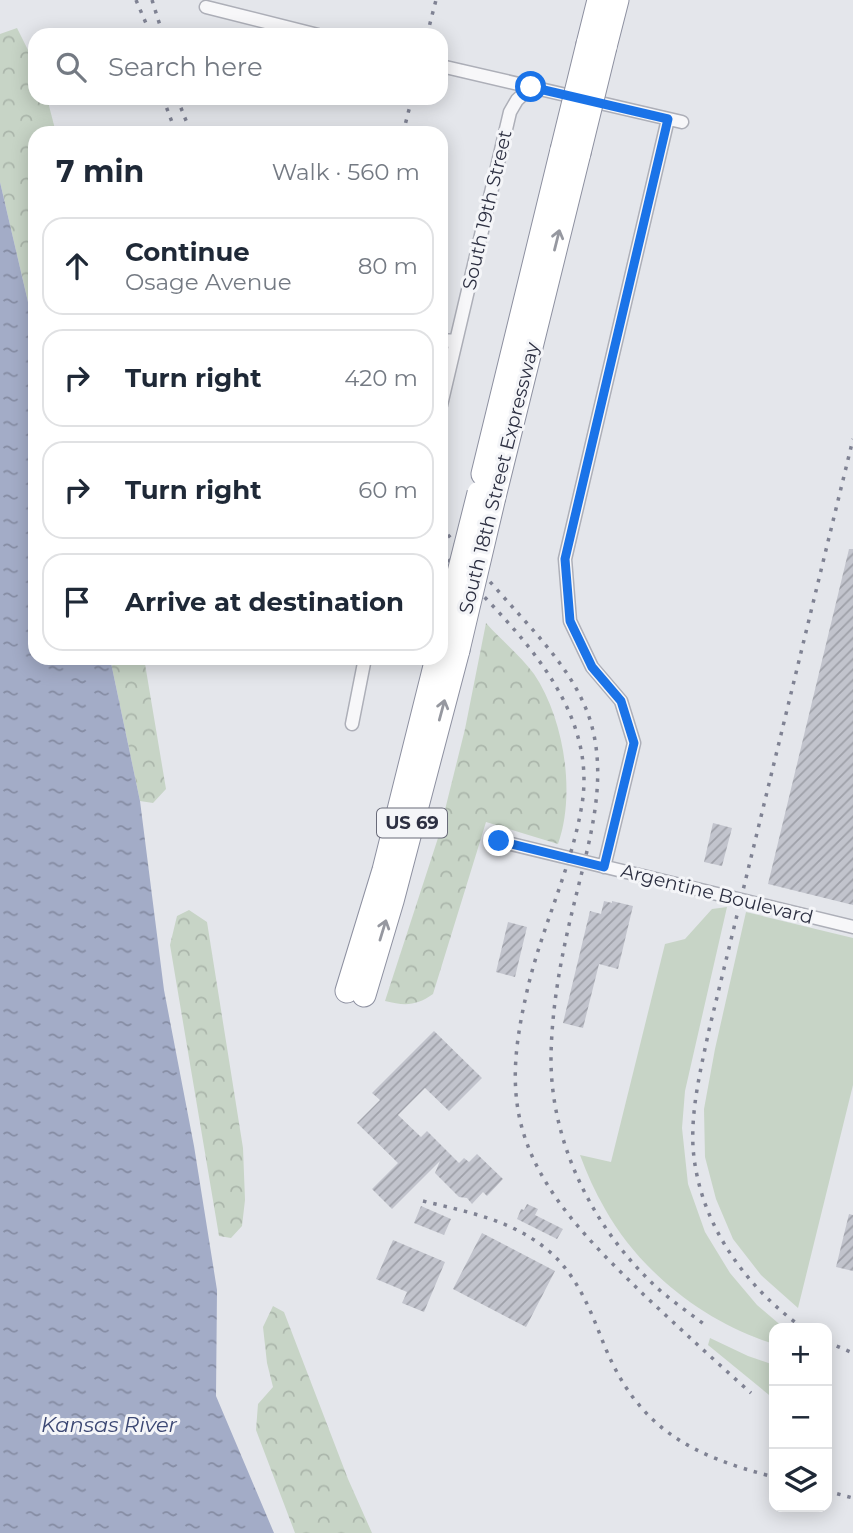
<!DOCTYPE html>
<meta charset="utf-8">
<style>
:root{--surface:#fff;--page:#f6f6f7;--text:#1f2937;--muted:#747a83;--line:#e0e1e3}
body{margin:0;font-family:Montserrat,sans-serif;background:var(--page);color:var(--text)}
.controls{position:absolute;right:21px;bottom:21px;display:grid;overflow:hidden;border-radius:14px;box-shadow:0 4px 18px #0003}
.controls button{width:63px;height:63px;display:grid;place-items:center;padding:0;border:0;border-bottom:2px solid var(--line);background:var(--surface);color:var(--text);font:35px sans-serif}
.stop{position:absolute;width:21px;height:21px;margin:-16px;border:5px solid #1a73e8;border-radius:50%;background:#fff}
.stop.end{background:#1a73e8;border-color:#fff;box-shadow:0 2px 7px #0008}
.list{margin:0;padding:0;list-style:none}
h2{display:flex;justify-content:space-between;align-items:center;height:91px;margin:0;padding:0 28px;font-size:30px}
h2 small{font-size:23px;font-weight:400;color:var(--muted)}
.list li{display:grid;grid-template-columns:46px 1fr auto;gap:21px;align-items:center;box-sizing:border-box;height:98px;margin:0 14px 14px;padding:0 14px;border:2px solid var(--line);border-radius:21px}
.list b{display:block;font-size:26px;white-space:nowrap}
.list p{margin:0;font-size:23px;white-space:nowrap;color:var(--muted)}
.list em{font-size:23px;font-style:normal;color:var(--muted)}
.icon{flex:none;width:38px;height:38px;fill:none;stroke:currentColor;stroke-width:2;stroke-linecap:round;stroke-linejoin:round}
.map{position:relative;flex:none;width:853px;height:1533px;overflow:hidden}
.search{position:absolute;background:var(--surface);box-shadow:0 4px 18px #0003;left:28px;top:28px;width:420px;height:77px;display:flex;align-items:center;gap:18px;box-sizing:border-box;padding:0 24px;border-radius:21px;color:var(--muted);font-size:26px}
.panel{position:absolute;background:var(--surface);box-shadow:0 4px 18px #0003;left:28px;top:126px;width:420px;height:539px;border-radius:21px}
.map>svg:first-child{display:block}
</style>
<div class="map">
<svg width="853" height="1533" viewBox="0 0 853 1533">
<defs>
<pattern id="forest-crowns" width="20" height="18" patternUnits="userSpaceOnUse" patternTransform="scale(1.75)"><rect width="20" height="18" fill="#c7d4c6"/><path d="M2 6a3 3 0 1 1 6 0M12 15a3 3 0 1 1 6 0" fill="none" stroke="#abb6ab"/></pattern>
<pattern id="water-ripples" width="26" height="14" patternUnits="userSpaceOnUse" patternTransform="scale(1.75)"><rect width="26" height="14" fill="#a3acc7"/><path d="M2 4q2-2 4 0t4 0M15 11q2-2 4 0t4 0" fill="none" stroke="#858ca3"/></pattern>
<pattern id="building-hatch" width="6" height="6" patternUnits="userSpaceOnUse" patternTransform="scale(1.75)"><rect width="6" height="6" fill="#c2c4cd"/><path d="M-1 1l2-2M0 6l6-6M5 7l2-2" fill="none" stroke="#9ea0a8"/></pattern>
</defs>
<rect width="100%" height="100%" fill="#e4e6eb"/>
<!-- green -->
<path fill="#c7d4c6" d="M727,907L685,1091L682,1128L688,1184L705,1232L730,1273L757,1305L784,1328H774V1344C706,1323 640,1272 605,1209C595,1192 587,1174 580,1155L611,1162L665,944L685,939L712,909Z
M746,912L853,938V1085L798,1308L761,1275L733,1239L716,1199L705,1157L704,1109L715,1049Z
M710,1338L748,1356L774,1365V1399L708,1345Z"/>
<!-- forest -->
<path fill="url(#forest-crowns)" d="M17,28L35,64V98H47L56,133H35V332L0,182V34Z
M486,623C501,640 521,656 534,674C564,718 576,794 558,844L486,822L433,994C416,1006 405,1006 385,1001L438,838L465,729Z
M110,658H144L166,789L153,803L140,801Z
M189,910L207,922L243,1148L245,1200L242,1226L231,1238L219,1236L170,945L177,916Z
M273,1306L284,1312L348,1479L372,1533H295L256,1430L258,1404L273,1387L267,1363L263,1327Z"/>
<!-- water -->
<path fill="url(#water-ripples)" d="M0,182L35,332V658H110L140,801L164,990L194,1146L217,1290L216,1396L274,1533H0Z"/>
<!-- building -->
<path fill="url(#building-hatch)" d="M849,549H853V905L768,884Z
M713,823L732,828L722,866L704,862Z
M604,901L612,903V901L633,906L618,969L599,964L583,1028L563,1023L590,911L601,914Z
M508,922L527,927L515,977L496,972Z
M434,1031L482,1078L449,1111L425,1088L398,1115L421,1137L427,1131L459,1163L464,1158L469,1162L477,1154L503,1179L487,1196L483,1192L472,1204L467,1198L459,1197L435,1173L440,1161L392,1209L372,1189L398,1163L357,1123L380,1100L372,1093Z
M527,1204L538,1209L535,1215L563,1229L557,1239L517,1219L521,1209L524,1210Z
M421,1206L451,1219L444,1235L414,1223Z
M849,1214L853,1215V1271L836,1267Z
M482,1233L555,1271L526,1327L453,1289Z
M393,1240L445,1262L424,1312L402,1303L407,1292L376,1279Z"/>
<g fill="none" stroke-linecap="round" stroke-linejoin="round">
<!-- minor casing -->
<g stroke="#adafb8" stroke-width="15">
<path id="minor" d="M206,7L318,35
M441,66L682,122
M441,341L456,340
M441,405L510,112L517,100L531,87
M352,724L365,658
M499,841L853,927
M604,867L634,743L621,701L592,667L570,621L565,559L668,119"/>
</g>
<!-- motorway casing -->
<g stroke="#8d90a0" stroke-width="25">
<path id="motorway" d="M588,44L599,0
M605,47L617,0
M483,474L562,150
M494,497L579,153
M347,991L384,870L437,658
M364,995L392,901L458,650"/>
</g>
<!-- minor -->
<use href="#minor" stroke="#f7f7f9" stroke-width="12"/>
<!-- motorway -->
<use href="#motorway" stroke="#fff" stroke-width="23"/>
<!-- rail -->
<path stroke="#7f8293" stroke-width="3.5" stroke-dasharray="3.5 7" stroke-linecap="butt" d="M136,0L151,35
M152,0L163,35
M427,35L436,0
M163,98L176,133
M177,98L191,133
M403,133L412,98
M441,527C463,552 486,577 508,602C540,638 577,676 591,723C608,782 589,842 575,900C562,952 552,1003 551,1056C550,1140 591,1224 651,1282C667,1298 687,1311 705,1325
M441,552C507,622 602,703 581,810C570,871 542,927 528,987C517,1034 509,1081 522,1128C540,1194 595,1247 642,1293C678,1327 714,1360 751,1393
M423,1201C468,1212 513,1220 550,1252C579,1278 591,1312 605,1347C639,1429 692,1456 774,1477
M803,1328C744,1286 698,1221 693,1147C691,1108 701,1068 709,1030L853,439
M827,1342L853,1353
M827,1491L853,1498"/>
<!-- motorway-bridge casing -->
<g stroke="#8d90a0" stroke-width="25" stroke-linecap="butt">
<path id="motorway-bridge" d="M562,150L588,44
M579,153L605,47
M441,644L479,493
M458,650L494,497"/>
</g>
<!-- motorway-bridge -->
<use href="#motorway-bridge" stroke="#fff" stroke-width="23"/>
</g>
<!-- one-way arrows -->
<defs><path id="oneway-shaft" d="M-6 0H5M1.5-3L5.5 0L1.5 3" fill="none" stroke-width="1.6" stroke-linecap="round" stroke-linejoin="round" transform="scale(1.75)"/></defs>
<g stroke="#9698a0">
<use href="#oneway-shaft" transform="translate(557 240) rotate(-76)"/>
<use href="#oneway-shaft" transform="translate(442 710) rotate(-75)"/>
<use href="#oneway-shaft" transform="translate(383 930) rotate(-73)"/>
</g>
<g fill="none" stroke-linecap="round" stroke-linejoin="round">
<!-- route -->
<path stroke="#1a73e8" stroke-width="9" d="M499,841L604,867L634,743L621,701L592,667L570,621L565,559L668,119L531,87"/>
</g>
<g text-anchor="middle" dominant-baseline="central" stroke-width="6" stroke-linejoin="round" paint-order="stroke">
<!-- shield labels -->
<rect fill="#f4f5f8" stroke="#696b79" stroke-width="2" x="377" y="808.5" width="70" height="29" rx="5"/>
<g font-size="18" font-weight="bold" fill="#2d3042">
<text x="412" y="823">US 69</text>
</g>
<!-- street labels -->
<g font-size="19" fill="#2d3042" stroke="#f4f5f8">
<text transform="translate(487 210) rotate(-77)">South 19th Street</text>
<text transform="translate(499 478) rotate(-76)">South 18th Street Expressway</text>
<text transform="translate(717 894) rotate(14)">Argentine Boulevard</text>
</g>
<!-- water labels -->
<g font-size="21" font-style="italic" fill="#3b4773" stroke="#f4f5f8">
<text x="109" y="1424">Kansas River</text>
</g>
</g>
</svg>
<div class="controls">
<button>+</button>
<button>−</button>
<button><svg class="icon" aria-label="layers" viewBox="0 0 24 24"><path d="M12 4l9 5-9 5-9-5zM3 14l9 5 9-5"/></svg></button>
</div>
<div class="stop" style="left:531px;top:87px"></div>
<div class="stop end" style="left:499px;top:841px"></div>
<div class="search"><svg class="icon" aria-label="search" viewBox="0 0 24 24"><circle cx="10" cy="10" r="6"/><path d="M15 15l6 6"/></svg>Search here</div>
<section class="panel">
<h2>7 min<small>Walk · 560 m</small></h2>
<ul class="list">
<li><svg class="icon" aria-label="ahead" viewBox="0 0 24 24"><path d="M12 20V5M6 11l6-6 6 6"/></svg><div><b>Continue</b><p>Osage Avenue</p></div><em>80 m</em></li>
<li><svg class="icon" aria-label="right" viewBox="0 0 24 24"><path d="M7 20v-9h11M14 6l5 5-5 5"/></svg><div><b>Turn right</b></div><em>420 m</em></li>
<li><svg class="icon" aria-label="right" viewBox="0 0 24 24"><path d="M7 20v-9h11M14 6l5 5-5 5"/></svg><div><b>Turn right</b></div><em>60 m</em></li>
<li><svg class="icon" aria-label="arrive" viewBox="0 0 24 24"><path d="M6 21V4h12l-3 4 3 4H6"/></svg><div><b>Arrive at destination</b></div></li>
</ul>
</section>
</div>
